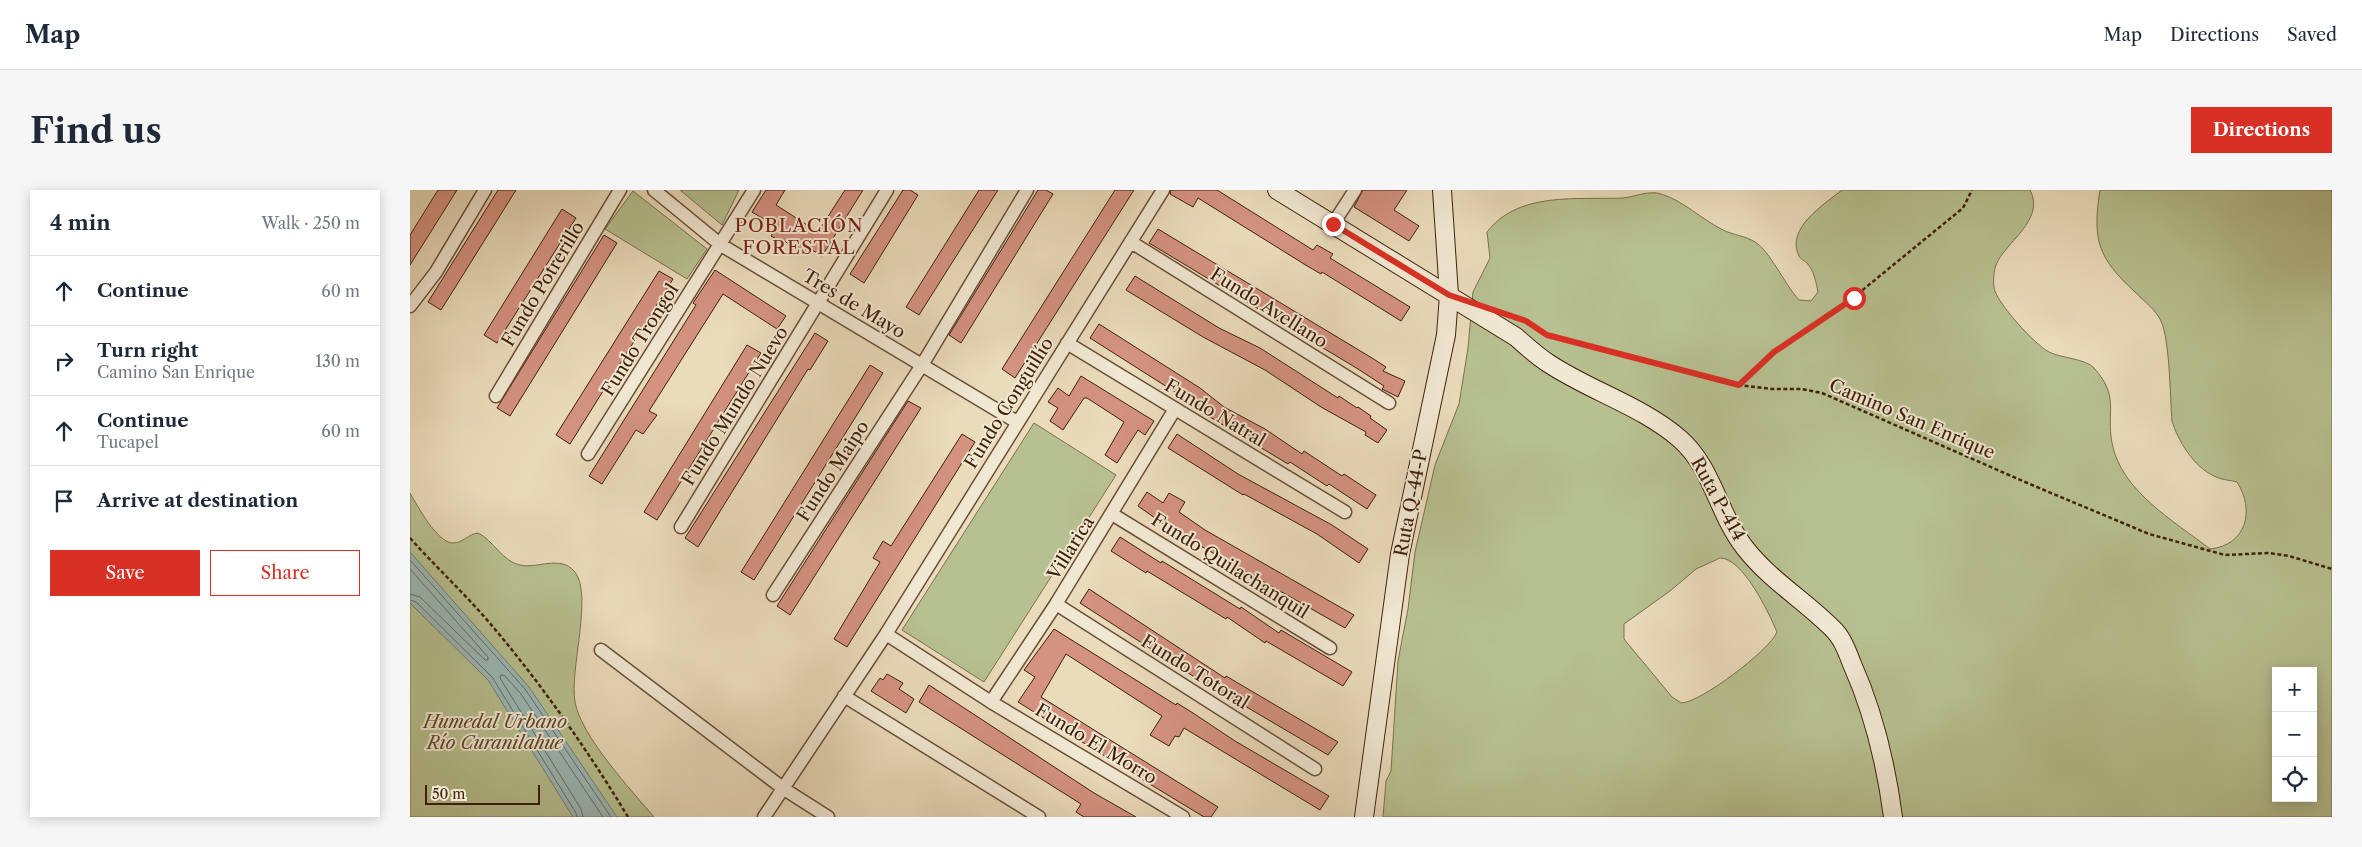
<!DOCTYPE html>
<meta charset="utf-8">
<style>
:root{--surface:#fff;--page:#f6f6f7;--text:#1f2937;--muted:#747a83;--line:#e0e1e3;--accent:#d93025}
body{margin:0;font-family:"Libre Caslon Text",serif;background:var(--page);color:var(--text)}
.controls{position:absolute;right:15px;bottom:15px;display:grid;overflow:hidden;border-radius:0px;box-shadow:0 2px 12px #0003}
.controls button{width:45px;height:45px;display:grid;place-items:center;padding:0;border:0;border-bottom:1px solid var(--line);background:var(--surface);color:var(--text);font:25px sans-serif}
.scale{position:absolute;left:15px;bottom:12px;width:115px;box-sizing:border-box;padding-left:5px;border:2px solid #40200a;border-top:0;font-size:14px;line-height:18px;white-space:nowrap;color:#40200a;-webkit-text-stroke:4px #f1e8d3;paint-order:stroke}
.stop{position:absolute;width:15px;height:15px;margin:-11px;border:4px solid #d93025;border-radius:50%;background:#fff}
.stop.end{background:#d93025;border-color:#fff;box-shadow:0 1px 5px #0008}
.list{margin:0;padding:0;list-style:none}
h2{display:flex;justify-content:space-between;align-items:center;height:65px;margin:0;padding:0 20px;font-size:21px}
h2 small{font-size:16px;font-weight:400;color:var(--muted)}
.list li{display:grid;grid-template-columns:32px 1fr auto;gap:15px;align-items:center;box-sizing:border-box;height:70px;padding:0 20px;border-top:1px solid var(--line)}
.list b{display:block;font-size:19px;white-space:nowrap}
.list p{margin:0;font-size:16px;white-space:nowrap;color:var(--muted)}
.list em{font-size:16px;font-style:normal;color:var(--muted)}
.actions{display:flex;gap:10px;padding:15px 20px}
.actions a{flex:1;padding:11px 0;border:1px solid var(--accent);border-radius:0px;text-align:center;font-size:18px;color:var(--accent)}
.actions .main{background:var(--accent);color:#fff}
.icon{flex:none;width:28px;height:28px;fill:none;stroke:currentColor;stroke-width:2;stroke-linecap:round;stroke-linejoin:round}
.map{position:relative;flex:none;width:1922px;height:627px;overflow:hidden;border-radius:0px}
header{display:flex;align-items:center;gap:30px;box-sizing:border-box;height:70px;padding:0 25px;background:var(--surface);border-bottom:1px solid var(--line)}
header strong{font-size:24px}
nav{display:flex;gap:28px;margin-inline-start:auto;font-size:18px}
.intro{display:flex;align-items:center;justify-content:space-between;box-sizing:border-box;height:120px;padding:0 30px}
h1{margin:0;font-size:35px}
.button{padding:12px 22px;border-radius:0px;background:var(--accent);color:#fff;font-size:18px;font-weight:700}
main{display:flex;gap:30px;padding:0 30px}
aside{flex:1;background:var(--surface);border-radius:0px;box-shadow:0 2px 12px #0003}
.map>svg:first-child{display:block}
</style>
<header>
<strong>Map</strong>
<nav><a>Map</a><a>Directions</a><a>Saved</a></nav>
</header>
<div class="intro"><h1>Find us</h1><a class="button">Directions</a></div>
<main>
<aside>
<h2>4 min<small>Walk · 250 m</small></h2>
<ul class="list">
<li><svg class="icon" aria-label="ahead" viewBox="0 0 24 24"><path d="M12 20V5M6 11l6-6 6 6"/></svg><div><b>Continue</b></div><em>60 m</em></li>
<li><svg class="icon" aria-label="right" viewBox="0 0 24 24"><path d="M7 20v-9h11M14 6l5 5-5 5"/></svg><div><b>Turn right</b><p>Camino San Enrique</p></div><em>130 m</em></li>
<li><svg class="icon" aria-label="ahead" viewBox="0 0 24 24"><path d="M12 20V5M6 11l6-6 6 6"/></svg><div><b>Continue</b><p>Tucapel</p></div><em>60 m</em></li>
<li><svg class="icon" aria-label="arrive" viewBox="0 0 24 24"><path d="M6 21V4h12l-3 4 3 4H6"/></svg><div><b>Arrive at destination</b></div></li>
</ul>
<div class="actions"><a class="main">Save</a><a>Share</a></div>
</aside>
<div class="map">
<svg width="1922" height="627" viewBox="0 0 1922 627">
<rect width="100%" height="100%" fill="#eadbbb"/>
<filter id="stains"><feTurbulence type="fractalNoise" baseFrequency=".004" numOctaves="4"/><feColorMatrix values="0 0 0 0 .2 0 0 0 0 .09 0 0 0 0 .02 0 0 0 .5 -.17"/></filter>
<radialGradient id="worn" r=".72"><stop offset=".6" stop-color="#630" stop-opacity="0"/><stop offset="1" stop-color="#630" stop-opacity=".3"/></radialGradient>
<!-- green -->
<path fill="#b7c090" stroke="#7c704d" fill-rule="evenodd" d="M270,0H329L312,35Z
M1432,0H1620C1636,30 1595,52 1586,75C1584,80 1583,91 1584,97C1584,110 1626,156 1639,162C1650,168 1677,169 1684,178C1710,207 1696,221 1702,253C1711,301 1764,331 1800,359C1837,355 1845,320 1827,292C1820,290 1811,290 1804,286C1784,277 1768,251 1762,231C1760,207 1760,151 1751,131C1746,120 1734,111 1725,102C1688,68 1682,50 1690,0H1922V627H973L976,591L981,581L988,471L998,419L1005,362L1025,275L1049,214L1058,158L1063,102L1080,68L1077,42C1108,1 1168,10 1213,8C1224,7 1239,0 1251,4C1274,11 1291,29 1313,40C1323,45 1336,46 1345,52C1360,61 1375,95 1389,110L1401,111L1408,102C1406,92 1404,81 1397,73C1395,71 1390,69 1389,66C1375,38 1415,14 1432,0ZM1310,368C1333,368 1359,423 1367,442C1360,460 1290,513 1271,513L1262,507L1214,449V434L1260,401L1286,379ZM1866,481H1903V608H1866Z
M223,1L297,59L277,89L195,39Z
M624,233L706,285L574,492L492,440Z
M0,303C7,315 27,353 43,353C53,353 58,344 68,343C83,350 93,372 110,375C127,379 150,365 164,381C184,402 159,481 165,512C171,546 221,600 244,627H0Z"/>
<!-- water -->
<path fill="#9ab9b8" stroke="#767c72" d="M0,362L119,497L207,627H163L78,490L0,413Z"/>
<g fill="none" stroke-linecap="round" stroke-linejoin="round">
<!-- shore -->
<path stroke="#6d6c61" stroke-width="1" d="M0,370L115,499L201,627
M0,379L78,467V470H75L10,407L0,404
M0,410L6,412L82,487L166,623L167,627
M173,627L171,619L90,488L91,485H94L111,504L193,627"/>
</g>
<!-- building -->
<path fill="#d49281" stroke="#40200a" d="M28,0H47L0,75V45Z
M88,0H106L31,120L18,112Z
M356,0H375L366,15L408,42L435,0H453L412,66L397,57L393,64L373,50L371,52L361,46L367,37L342,22Z
M493,0H500L508,5L454,93L440,84Z
M569,0H588L509,125L496,117Z
M628,0H636L643,4L551,153L539,145Z
M705,0H724L605,188L592,179Z
M761,0H807L903,60L907,55L923,64L920,68L1000,117L991,131L912,82L911,84L894,74L788,8L783,17L760,4Z
M953,0H997L984,20L1009,36L999,51L944,17Z
M152,19L166,28L87,153L74,145Z
M748,39L962,168L976,177L973,181L995,191L988,207L972,199L974,196L948,179L739,53Z
M194,45L207,53L100,226L87,218Z
M305,80L376,126L367,139L313,104L239,221L247,225L233,244L226,240L192,294L179,286L286,115L283,113Z
M249,81L263,89L160,254L146,245Z
M725,86L809,138L850,158L928,208L929,206L947,218L948,217L961,226L960,228L977,240L968,253L955,245L956,242L911,217L855,180L793,147L716,100Z
M689,134L790,198L814,217L855,239L892,264L894,261L932,286L934,284L966,305L957,319L919,294L917,296L880,272L878,274L800,227L786,218L787,216L680,148Z
M405,143L418,151L400,180L398,179L288,357L275,348Z
M337,155L351,163L247,330L234,322Z
M460,175L473,183L344,390L331,382Z
M671,186L744,231L735,245L728,240L707,273L695,265L714,232L677,208H674L653,240L640,231L648,218L638,212L648,198L659,206Z
M498,211L511,218L380,425L367,416Z
M552,244L565,252L437,457L424,449L470,372L463,368L473,351L481,356Z
M767,244L828,284L922,335L958,359L949,373L907,344L834,304L833,305L758,258Z
M737,302L753,313L759,303L775,312L769,322L795,340L944,425L935,438L759,338L728,316Z
M710,347L751,373L752,371L830,419L831,417L869,443L871,440L942,482L933,496L856,451L855,453L817,427L816,429L737,381L736,383L701,361Z
M679,399L815,488L816,486L928,552L918,565L801,496L800,497L670,413Z
M644,439L766,515L767,513L783,523L825,551L919,606L910,620L774,538L769,547L765,546L759,556L740,545L752,526L656,464L631,507L808,617L801,627H794L738,593L608,512L625,487L614,480Z
M477,484L493,493L489,499L504,509L496,523L461,501L470,488L473,490Z
M519,495L684,603L726,627H674L666,622L671,614L509,512Z"/>
<g fill="none" stroke-linecap="round" stroke-linejoin="round">
<!-- street casing -->
<g stroke="#6a4f36" stroke-width="15">
<path id="street" d="M244,0L311,55L607,232
M923,34L945,0
M721,52L979,213
M0,116L26,82L75,0
M657,153L935,322
M86,206L210,0
M178,264L344,0
M702,324L920,458
M271,337L477,0
M363,405L512,175L617,0
M646,414L905,579
M476,444L581,512L773,627
M191,460L374,599L418,627
M434,506L629,627
M581,512L646,414L765,219
M354,627L476,444L753,0"/>
</g>
<!-- secondary casing -->
<g stroke="#40200a" stroke-width="20">
<path id="secondary" d="M867,0L1106,147C1116,156 1127,166 1138,173C1180,201 1232,216 1270,249C1303,278 1308,324 1335,358C1360,390 1394,410 1422,438C1432,447 1437,461 1442,474C1464,523 1476,574 1483,627
M954,627L990,364L1036,145L1039,105L1032,0"/>
</g>
<!-- path -->
<path stroke="#40200a" stroke-width="2.5" stroke-dasharray="4 2.5" stroke-linecap="butt" d="M1111,130L1137,145L1329,195L1362,199H1392L1412,203L1615,292L1739,344L1815,365L1859,363L1879,366L1922,379
M1329,195L1364,162L1444,107L1553,18L1562,0
M0,348C25,376 53,402 78,431C130,492 177,559 218,627"/>
<!-- street -->
<use href="#street" stroke="#f1e8d3" stroke-width="12"/>
<!-- secondary -->
<use href="#secondary" stroke="#f1e8d3" stroke-width="18"/>
</g>
<g fill="none" stroke-linecap="round" stroke-linejoin="round">
<!-- route -->
<path stroke="#d93025" stroke-width="6" d="M923,34L1039,105L1116,131L1137,145L1329,195L1364,162L1444,108"/>
</g>
<g text-anchor="middle" dominant-baseline="central" stroke-width="4" stroke-linejoin="round" paint-order="stroke">
<!-- street labels -->
<g font-size="18" fill="#40200a" stroke="#f1e8d3">
<text transform="translate(133 94) rotate(-59)">Fundo Potrerillo</text>
<text transform="translate(444 114) rotate(31)">Tres de Mayo</text>
<text transform="translate(859 118) rotate(32)">Fundo Avellano</text>
<text transform="translate(230 150) rotate(-58)">Fundo Trongol</text>
<text transform="translate(599 213) rotate(-58)">Fundo Conguillío</text>
<text transform="translate(325 216) rotate(-58)">Fundo Mundo Nuevo</text>
<text transform="translate(805 223) rotate(31)">Fundo Natral</text>
<text transform="translate(1502 229) rotate(23)">Camino San Enrique</text>
<text transform="translate(423 281) rotate(-57)">Fundo Maipo</text>
<text transform="translate(1308 309) rotate(61)">Ruta P-414</text>
<text transform="translate(1001 313) rotate(-79)">Ruta Q-44-P</text>
<text transform="translate(661 358) rotate(-58)">Villarica</text>
<text transform="translate(820 376) rotate(32)">Fundo Quilachanquil</text>
<text transform="translate(785 482) rotate(32)">Fundo Totoral</text>
<text transform="translate(686 554) rotate(31)">Fundo El Morro</text>
</g>
<!-- park labels -->
<g font-size="18" font-style="italic" fill="#5e482c" stroke="#f1e8d3">
<text x="85" y="532">Humedal Urbano<tspan x="85" dy="21">Río Curanilahue</tspan></text>
</g>
<!-- neighbourhood labels -->
<g font-size="19" letter-spacing="1" fill="#7a1f14" stroke="#f1e8d3">
<text x="389" y="35">POBLACIÓN<tspan x="389" dy="22">FORESTAL</tspan></text>
</g>
</g>
<rect width="100%" height="100%" filter="url(#stains)"/>
<rect width="100%" height="100%" fill="url(#worn)"/>
</svg>
<div class="controls">
<button>+</button>
<button>−</button>
<button><svg class="icon" aria-label="locate" viewBox="0 0 24 24"><circle cx="12" cy="12" r="6"/><path d="M12 2v4M12 18v4M2 12h4M18 12h4"/></svg></button>
</div>
<div class="scale">50 m</div>
<div class="stop" style="left:1444px;top:108px"></div>
<div class="stop end" style="left:923px;top:34px"></div>
</div>
</main>
